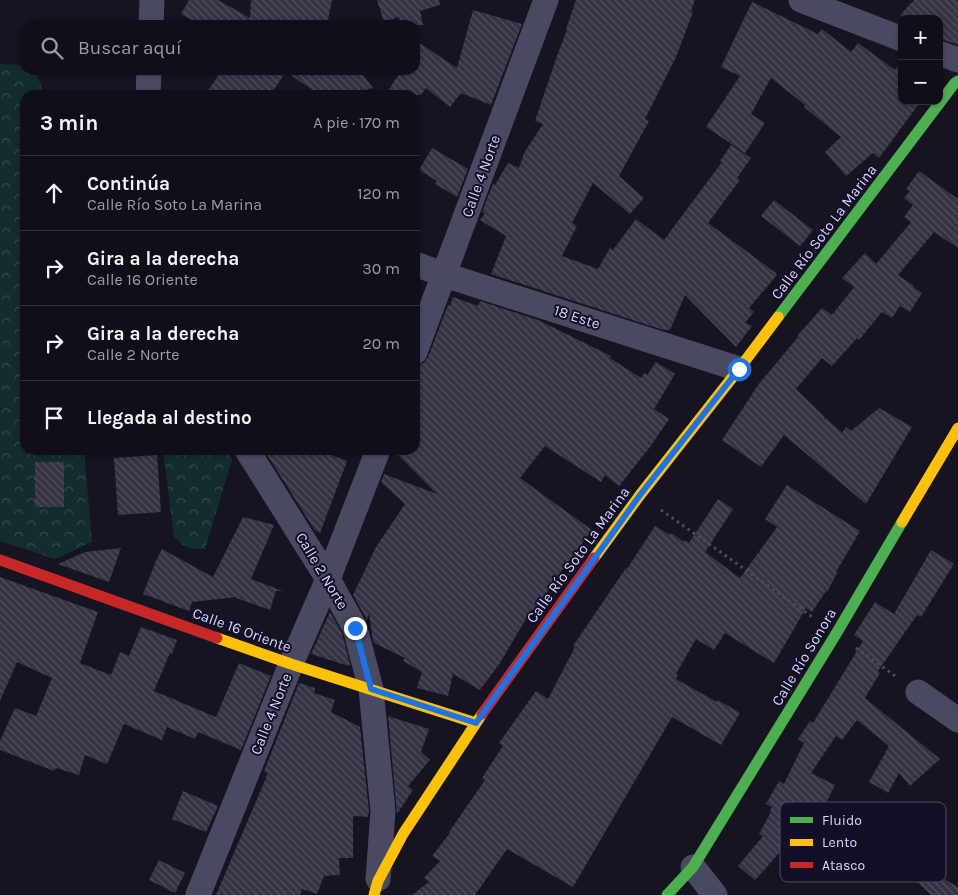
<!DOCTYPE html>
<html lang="es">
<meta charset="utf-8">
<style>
:root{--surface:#100f19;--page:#191822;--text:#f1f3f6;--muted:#9c9ca2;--line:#302f38}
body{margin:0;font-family:Karla,sans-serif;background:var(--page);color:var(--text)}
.controls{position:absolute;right:15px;top:15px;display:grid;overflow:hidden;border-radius:10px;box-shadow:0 1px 4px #0004}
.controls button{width:45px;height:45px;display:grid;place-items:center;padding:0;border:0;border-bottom:1px solid var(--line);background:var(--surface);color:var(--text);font:25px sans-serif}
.stop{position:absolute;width:15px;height:15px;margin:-11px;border:4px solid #1a73e8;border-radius:50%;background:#fff}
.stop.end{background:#1a73e8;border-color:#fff;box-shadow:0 1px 5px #0008}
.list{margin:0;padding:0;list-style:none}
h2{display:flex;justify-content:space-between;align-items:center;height:65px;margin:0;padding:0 20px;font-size:21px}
h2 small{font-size:16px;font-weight:400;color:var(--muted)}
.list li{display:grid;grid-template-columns:32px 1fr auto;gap:15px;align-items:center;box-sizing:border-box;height:75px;padding:0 20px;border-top:1px solid var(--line)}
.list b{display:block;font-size:19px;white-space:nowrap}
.list p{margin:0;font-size:16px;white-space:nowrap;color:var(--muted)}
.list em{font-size:16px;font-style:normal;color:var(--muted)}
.icon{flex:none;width:28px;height:28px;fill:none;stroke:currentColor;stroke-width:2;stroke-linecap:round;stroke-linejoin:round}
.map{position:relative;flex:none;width:958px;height:895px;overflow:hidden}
.search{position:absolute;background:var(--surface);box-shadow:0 1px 4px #0004;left:20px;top:20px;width:400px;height:55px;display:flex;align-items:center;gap:12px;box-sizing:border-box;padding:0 18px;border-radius:15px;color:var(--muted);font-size:19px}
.panel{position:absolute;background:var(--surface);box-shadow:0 1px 4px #0004;left:20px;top:90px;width:400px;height:365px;border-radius:15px}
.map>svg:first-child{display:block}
</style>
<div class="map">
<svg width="958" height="895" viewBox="0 0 958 895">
<defs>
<pattern id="park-crowns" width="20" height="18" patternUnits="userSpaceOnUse" patternTransform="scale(1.25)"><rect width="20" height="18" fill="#132c2d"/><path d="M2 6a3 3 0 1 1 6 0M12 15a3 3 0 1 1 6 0" fill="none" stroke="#354a4c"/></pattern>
<pattern id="building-back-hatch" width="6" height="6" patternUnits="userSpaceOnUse" patternTransform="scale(1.25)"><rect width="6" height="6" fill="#343243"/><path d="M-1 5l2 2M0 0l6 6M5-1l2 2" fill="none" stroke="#514f5f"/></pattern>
</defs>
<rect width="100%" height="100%" fill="#161421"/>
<!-- park -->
<path fill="url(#park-crowns)" d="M0,64L25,65V70H36L44,95H25V450H84L92,542L55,559L0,541Z
M163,450H227L232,460L205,549C188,549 187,549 174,537Z"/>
<!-- building -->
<path fill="url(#building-back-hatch)" d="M189,0H218L250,18L251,0H332L327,25H201L181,14Z
M377,0H439L440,5L420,11L423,25H401L399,17L384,22Z
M576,0H695L691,11L693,12L676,57L645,119L649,121L619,176L644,198L630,214L593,183L572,223L577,226L562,256L598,269L610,248L613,250L636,219L664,240L722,162L720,161L731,145L751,158L737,178L740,180L708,223L776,273L777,275L749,308L754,312L745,323L752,326L736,347L685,295L670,330H663L491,274L506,236L480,220L485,213L482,212L493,184L495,185L508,163L519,168L524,153L543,124L535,121L558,53L567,30L566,29Z
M914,0H958V45L944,40L939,39V19H908L900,15Z
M752,2L818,34L822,29L851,52L858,43L895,70L902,60V101H921L879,158L873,153L846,176L825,152L841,137L804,107L805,105L771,78L751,114L765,123L745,153L706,127L740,76L721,67Z
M473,10L522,24L491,105L461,93L450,107L426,88L421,95H385L402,70H415V40L457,68Z
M222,70H359L373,88L348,95H320L286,72L270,95H205Z
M432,148L468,169L457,197L435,184L437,181L419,170Z
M919,171L958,199V248L934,232L898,275L914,286L913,287L922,293L910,312L900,306L892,318L882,312L859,340L857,338L832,366L822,358L796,389L825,417L823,421L826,418L842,433L846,427L851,431L879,408L912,427L866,504L784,435L761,467L722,440L758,385L798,337L797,336L822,308L832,315L854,287L842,278L865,253L876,264L911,222L904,217L913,205L904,198L910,191L906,189Z
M774,200L813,230L800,246L761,216Z
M453,297L478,306L480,301L538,320L611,356L610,358L641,378L644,373L647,375L656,362L675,374L654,409L669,419L650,447L619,486L605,475L601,482L545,446L520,478L592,530L552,584L529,619L527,617L500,663L480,690L453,674L448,696L417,688L422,672L403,661L405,658L374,643L372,635L369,613L367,620L353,595L376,547L405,504L381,482L384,474L437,494L393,450H415V366L424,363L428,357L448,305L450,306Z
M271,450H318L347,461L320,533L314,529L266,453Z
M157,455L161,512L118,515L114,458Z
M35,462H64V507H35Z
M787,485L860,531L836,572L837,573L827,592L826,591L812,612L806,608L774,663L725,633L714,650L696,639L676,674L678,675L676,679L717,702L718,700L740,713L721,745L672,717L573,887L507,849L475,895H412L429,882L424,878L440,861L432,856L450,833L449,832L485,780L482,778L503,746L499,743L536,691L548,699L575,647L573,646L626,568L627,569L655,526L670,535L671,533L684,542L685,540L689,543L718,499L733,509L705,552L740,578L777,527L765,519Z
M243,517L274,525L251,579L283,591H276L270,610L236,598L237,597L192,602L189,611L143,594L156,561L162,549L213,577Z
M121,548L109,582L58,564L85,552Z
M931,550L954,564L921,617L917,615L878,671L880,673L865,698L940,759L910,786L899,773L888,793L869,782L889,746L857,720L842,740L836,736L811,773L835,785L826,803L822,801L808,827L798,822L787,844L755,880L738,866L763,836L759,834L771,812L770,811L772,807L766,804L779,781L784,784L804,743L798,739L810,721L813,723L863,641L854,635L875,602L894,614Z
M0,577L98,612L80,663L111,675L120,652L129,656L141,627L177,640L172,654L170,653L154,691L216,717L239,663L271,676L241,750L198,732L195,739L167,727L162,740L124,724L107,764L85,755L79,775L56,768L54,771L0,750V741L15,708L36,716L52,678L17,662L0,701Z
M330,612L342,633L350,664L349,666L311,654Z
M299,683L315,688L314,693L335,700L331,712L360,727L369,811L368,817L353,816V858H339L340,875L324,876L317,894L302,889L300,895H216L266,778L267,773L264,771Z
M388,716L429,729L421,752L430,760L408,786L413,790L397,814Z
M183,791L218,806L206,832L172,819Z
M896,852L958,887V895H931L892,857Z
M159,860L185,873L175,893L149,880Z"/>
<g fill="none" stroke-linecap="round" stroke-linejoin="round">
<!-- path -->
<path stroke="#44505f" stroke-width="3" stroke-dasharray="2.5 4" stroke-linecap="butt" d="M661,510L815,619
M856,648L898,678"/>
<!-- street -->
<path stroke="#4a4962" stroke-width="25" d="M801,0L902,39
M151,25L152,0
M939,53L958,60
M148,95L149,70
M415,264L445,275L739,369
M415,352L546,0
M247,450L328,579L355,628L371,689L383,811L378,879
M918,692L958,720
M693,867L715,895
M198,895L291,664L328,579L378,450"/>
<!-- fast -->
<path stroke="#4caf50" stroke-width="11" d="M778,317L954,84L958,81
M667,895L693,867L836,634L902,522"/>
<!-- slow -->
<path stroke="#ffc107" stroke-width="11" d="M902,522L958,428
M594,558L640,495L739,369L778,317
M217,638L291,664L476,723
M374,895L378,881L403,834L482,714"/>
<!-- jam -->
<path stroke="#c62828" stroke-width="11" d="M0,560L217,638
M482,714L594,558"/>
</g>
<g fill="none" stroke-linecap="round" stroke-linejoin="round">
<!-- route -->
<path stroke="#1a73e8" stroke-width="6" d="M355,628L371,689L476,723L640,495L739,369"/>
</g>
<g text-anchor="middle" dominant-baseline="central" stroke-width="4" stroke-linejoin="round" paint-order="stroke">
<!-- street labels -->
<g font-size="15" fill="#d9d4ff" stroke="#130f26">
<text transform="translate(481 176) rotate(-70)">Calle 4 Norte</text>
<text transform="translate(824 232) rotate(-53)">Calle Río Soto La Marina</text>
<text transform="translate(577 317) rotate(18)">18 Este</text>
<text transform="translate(578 555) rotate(-54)">Calle Río Soto La Marina</text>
<text transform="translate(322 571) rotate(59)">Calle 2 Norte</text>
<text transform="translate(242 630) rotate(20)">Calle 16 Oriente</text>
<text transform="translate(804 657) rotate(-59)">Calle Río Sonora</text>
<text transform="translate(271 714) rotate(-68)">Calle 4 Norte</text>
</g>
</g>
<!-- legend -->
<rect x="780" y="802" width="166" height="80" rx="8" fill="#130f26" stroke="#4e4a67" stroke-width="1"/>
<rect x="790" y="817" width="23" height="6" fill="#4caf50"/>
<rect x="790" y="839" width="23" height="7" fill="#ffc107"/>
<rect x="790" y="862" width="23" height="6" fill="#c62828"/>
<g font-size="14" fill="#d9d4ff">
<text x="822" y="825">Fluido</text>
<text x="822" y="847">Lento</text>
<text x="822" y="870">Atasco</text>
</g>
</svg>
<div class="controls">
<button>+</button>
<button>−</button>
</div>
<div class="stop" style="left:739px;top:369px"></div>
<div class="stop end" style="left:355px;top:628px"></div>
<div class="search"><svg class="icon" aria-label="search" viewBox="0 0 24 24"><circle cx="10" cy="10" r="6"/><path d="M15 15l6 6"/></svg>Buscar aquí</div>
<section class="panel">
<h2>3 min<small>A pie · 170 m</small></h2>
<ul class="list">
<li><svg class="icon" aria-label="ahead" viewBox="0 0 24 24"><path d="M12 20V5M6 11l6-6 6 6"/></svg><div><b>Continúa</b><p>Calle Río Soto La Marina</p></div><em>120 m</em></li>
<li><svg class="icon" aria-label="right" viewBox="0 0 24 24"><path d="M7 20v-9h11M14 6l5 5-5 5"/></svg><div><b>Gira a la derecha</b><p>Calle 16 Oriente</p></div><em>30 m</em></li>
<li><svg class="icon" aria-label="right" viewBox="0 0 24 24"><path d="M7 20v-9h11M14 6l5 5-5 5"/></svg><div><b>Gira a la derecha</b><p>Calle 2 Norte</p></div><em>20 m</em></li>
<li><svg class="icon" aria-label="arrive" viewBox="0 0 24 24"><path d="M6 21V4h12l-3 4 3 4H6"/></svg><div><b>Llegada al destino</b></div></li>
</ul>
</section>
</div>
